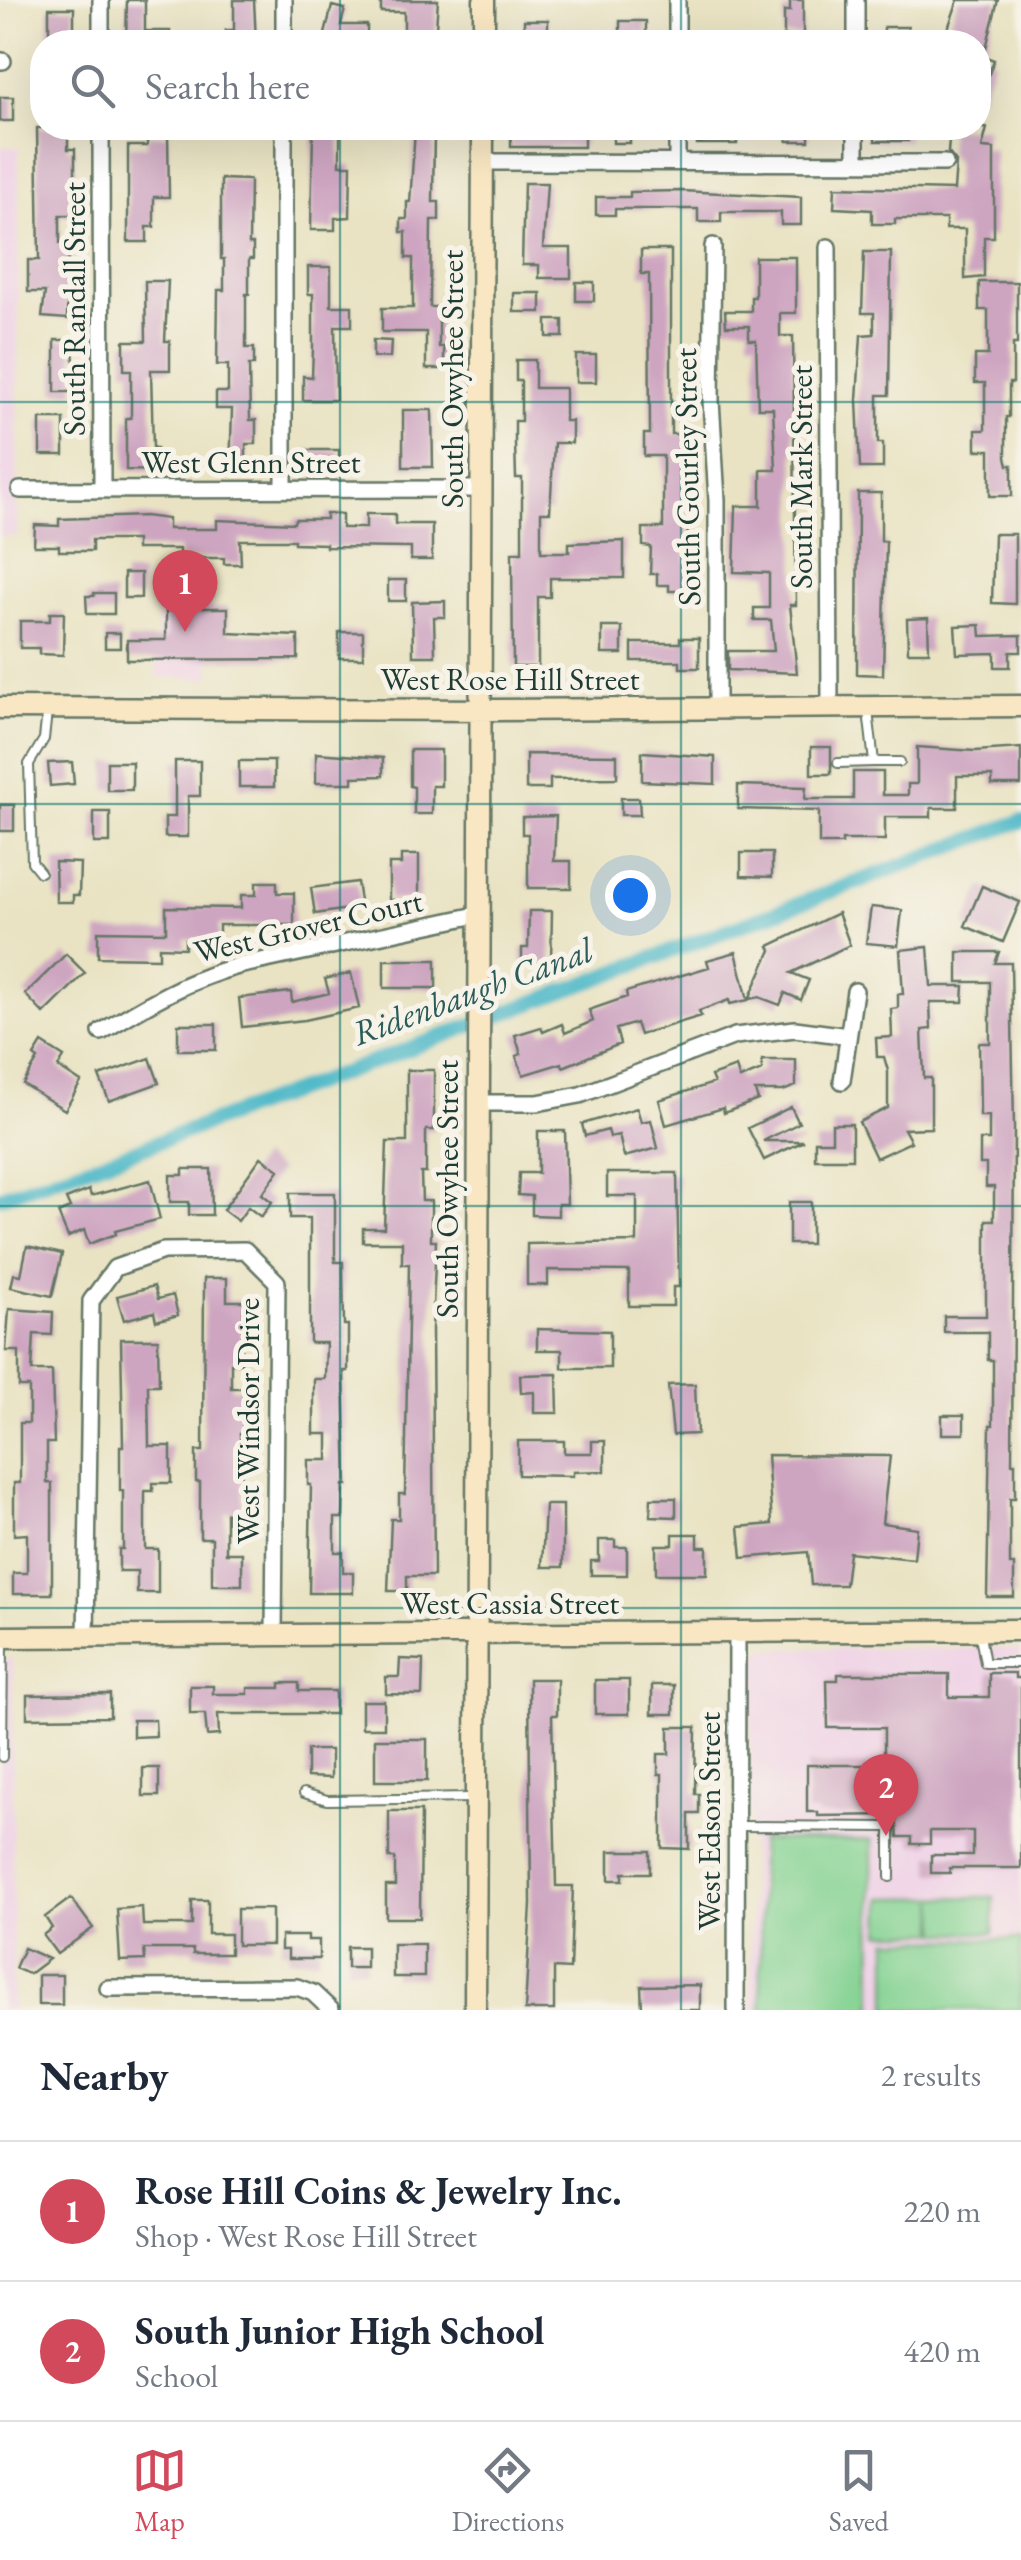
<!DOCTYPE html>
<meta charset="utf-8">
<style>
:root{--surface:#fff;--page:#f6f6f7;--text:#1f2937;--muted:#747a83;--line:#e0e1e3;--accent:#d1495b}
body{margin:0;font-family:"EB Garamond",serif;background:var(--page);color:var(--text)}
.you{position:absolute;left:630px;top:895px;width:35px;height:35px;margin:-25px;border:8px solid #fff;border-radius:50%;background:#1a73e8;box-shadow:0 0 0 15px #1a73e833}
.badge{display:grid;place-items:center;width:65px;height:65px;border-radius:50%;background:var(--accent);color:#fff;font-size:32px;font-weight:700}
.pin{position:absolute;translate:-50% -82px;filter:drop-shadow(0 2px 5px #0008)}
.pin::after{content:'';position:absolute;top:52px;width:35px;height:30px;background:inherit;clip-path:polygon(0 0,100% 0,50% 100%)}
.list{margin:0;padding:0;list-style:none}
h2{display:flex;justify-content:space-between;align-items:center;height:130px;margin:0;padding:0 40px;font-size:42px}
h2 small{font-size:32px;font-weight:400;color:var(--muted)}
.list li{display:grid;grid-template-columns:65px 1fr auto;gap:30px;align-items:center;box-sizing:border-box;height:140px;padding:0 40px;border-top:2px solid var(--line)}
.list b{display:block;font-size:38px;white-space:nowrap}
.list p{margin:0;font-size:32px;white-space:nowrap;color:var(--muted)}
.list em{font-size:32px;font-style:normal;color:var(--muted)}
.icon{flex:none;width:55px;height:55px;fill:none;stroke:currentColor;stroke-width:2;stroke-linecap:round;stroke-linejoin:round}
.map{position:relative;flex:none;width:1021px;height:2010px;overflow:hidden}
.search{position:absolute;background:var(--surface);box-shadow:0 10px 40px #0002;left:30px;right:30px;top:30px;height:110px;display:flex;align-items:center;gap:25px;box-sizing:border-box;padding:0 35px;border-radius:40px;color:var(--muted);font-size:38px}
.sheet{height:410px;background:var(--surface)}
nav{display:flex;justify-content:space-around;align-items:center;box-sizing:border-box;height:140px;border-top:2px solid var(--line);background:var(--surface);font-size:28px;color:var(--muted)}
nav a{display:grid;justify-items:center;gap:5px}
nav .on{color:var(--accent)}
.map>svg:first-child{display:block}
</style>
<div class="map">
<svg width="1021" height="2010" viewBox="0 0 1021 2010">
<rect width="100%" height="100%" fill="#f7f3e8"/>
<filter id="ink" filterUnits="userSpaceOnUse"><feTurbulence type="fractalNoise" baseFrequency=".01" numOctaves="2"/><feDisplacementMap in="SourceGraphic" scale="20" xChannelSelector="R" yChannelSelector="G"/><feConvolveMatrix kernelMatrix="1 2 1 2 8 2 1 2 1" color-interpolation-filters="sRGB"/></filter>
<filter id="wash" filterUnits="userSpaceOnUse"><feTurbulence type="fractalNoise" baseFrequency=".0048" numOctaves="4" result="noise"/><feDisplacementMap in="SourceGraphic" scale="40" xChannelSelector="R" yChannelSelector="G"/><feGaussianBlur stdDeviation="2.25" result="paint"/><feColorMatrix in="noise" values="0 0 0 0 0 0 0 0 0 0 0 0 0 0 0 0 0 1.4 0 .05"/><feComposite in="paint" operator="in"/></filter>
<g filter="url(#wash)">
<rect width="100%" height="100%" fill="#e9e3c3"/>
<!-- built -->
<path fill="#efd0e6" d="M0,147H19L17,536L0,537Z
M158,569H210V678L157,677Z
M764,1648L1021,1649V2010H751L750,1662Z
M0,1659L13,1660V2010H0Z"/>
<!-- green -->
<path fill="#83d292" stroke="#518863" stroke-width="2.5" d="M872,1840L873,2010H761L760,1840Z
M994,1897L993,1933H939L936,1900L937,1933H881L882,1898Z
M1021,1939V2010H888V1940Z"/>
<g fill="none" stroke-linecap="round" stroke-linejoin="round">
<!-- canal -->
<path stroke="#4cb8c7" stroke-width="15" d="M0,1197L126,1154L1021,821"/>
</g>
<g id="blocks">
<!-- building -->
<path fill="#cea5c1" d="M127,0H145V31H170V42H126Z
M234,0H254L256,42H226V30H234Z
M381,0H438L435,42H404V12H381Z
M790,0H803V36H784V11H790Z
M958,0H998L986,48L978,42L946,34Z
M332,6L345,9L341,25H367V42H323Z
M49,8H74V42H49Z
M524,20H548V42H524Z
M620,21H646V34H620Z
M884,27H908V42H884Z
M978,54L994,60L980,98H978Z
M0,97H13V121H0Z
M37,128H68V149H75V215H60V243H74V255H68L67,319L42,317L45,292H28V260H39Z
M511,128H584V147H511Z
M613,128H630V143H613Z
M697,128H737V144H697Z
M787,128H809V141H787Z
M875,128H908V141H875Z
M950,128H987L982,148L994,149V237H984V277L965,279V229H946V219H895V224H872V210L834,208L835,187L954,190L956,162L948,152Z
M313,130H340V165H351L350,217L335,218V230H311Z
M415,130L434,131L433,202H439V220H431L430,307H439V347H444V369H426V332H382V308H413V258H406V232H401V219H407V202H410Z
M147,135H168L169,197H154V227H147V242H128V146H147Z
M221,179L250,180L249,244H253V259H249V294H246V348H254V365H249L250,420H256V444H246V472H230L232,409H216V392H228V365H217L218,290H224V259H221Z
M524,183H547L543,248H571V278H539V265H522Z
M681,191L801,197V225H781V212H721V222H698V209H615V215H596V197H630V192Z
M641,250H671V434H693L686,562H693L692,591H669V585H657V574H650L651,547L643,546V528H663V456H644V434H650L649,274H641Z
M864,252H891L889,395H878V443H883V468H860L857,400L861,335L874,334V313H862Z
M755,257H796V313H780V336H793L796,605H790L797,673L728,670V651H774L771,620H754V608H769V573L734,572L736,506H761V470H776L773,408H758L756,340H749V326H726L725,311H751V297H755Z
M308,267H331V306H352V326H335L336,400H303V376L312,377L313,348V294H308Z
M145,281H168L165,341H170V370H151L153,448H157V457H164L163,471L126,470V418H131V370H124V341H146Z
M576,282H594V301H576Z
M979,282H1017V344H1013V383H1009V417H1006V457L1008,465H1012V496H990V450H976V430H985V383H975V355H988V310H979Z
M514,293H541V312H514Z
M547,320H563V337H547Z
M55,340H73L75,392H55Z
M373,340L391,341L390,358L373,357Z
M576,355H596V382H576Z
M516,360H535V388H565V421H572V443H554L550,512H541V552H569V543L624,541V578H550V597H538V667H513L512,552H522V478H516L515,443V421H521V381H516Z
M403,410H432L433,467H403Z
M40,419H64V455H40Z
M306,450H339V471H306Z
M858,493H881V541H886L883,675L857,674Z
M326,514H342V528H366V514H395V524H432V560H411V548L326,547V544L294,543V540H240L241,564H224V558H179V549H136V540H92V551H59V546H34L35,525L59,526V519L145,516L168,519V529H217V520L294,523L295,519H326Z
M994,534H1015V604L992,603Z
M124,573H141V598H124Z
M388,580H406V601H388Z
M94,593H114V614H87L86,596H94Z
M445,601V617H434L435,656H413L412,602Z
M166,603H203V608H228V633L298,636V659L127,660V640H166Z
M50,613H64L63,655L39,654V648H20V621H50Z
M928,618L929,652H908L907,619Z
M980,625L981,636L1021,635V652H1010V667H995V653L957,654L955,626Z
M602,627H622V654H602Z
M339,632H363V658H339Z
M105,633H120V648H105Z
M680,638H699V668H680V661H632V643H680Z
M811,747H831V774H811Z
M917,747L975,751L1021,748V785H992V776H957V808H931V817H885V840H842V844H819V811L738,809V785L806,787L805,799H853V772H883V795H908V784H917Z
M410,750H441V786H432V814H414V787L410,786Z
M642,752L715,757V784L642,781Z
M316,753L383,758V776L353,777V783H316Z
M526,754L617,755V778L550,779V789H526Z
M175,761H200V796H188V837H165V817H175Z
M239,761H274V787H239Z
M72,762L74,784L50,786L48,763Z
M107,762H132V790H107Z
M621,798H639L640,815H621Z
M0,805H14V831H0Z
M94,812H110V843H94Z
M556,816L554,861H571V888H528V834H522V817Z
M741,853H772V877L741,876Z
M401,855H419V900H389V864H401Z
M55,862L80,863L79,895H73V902H56Z
M256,882H277V893H294V925H219V939H185V948L159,947V958L98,957V931L166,932V907L241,908V895H256Z
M357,882L361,907L315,914L311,888Z
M982,886L1020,902L1003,942L965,926Z
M871,907L902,910L898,946L866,943Z
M529,911H552L551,963H522V948H528Z
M838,913L850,945L791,973L809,980L801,1000L785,993L780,1005L759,997L749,999L771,950L769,946Z
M928,947L931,986H964L963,1002H930L931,1029L922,1030L924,1078H931V1128L904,1129L911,1142L876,1158L859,1122L888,1108V1071L884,1057H877L876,1038L892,1037L891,1009L898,1008V994H903L900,950Z
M736,952L748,1000L730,1004L729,1000L699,1011L701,1016L640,1035L636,1023L616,1029L620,1044L563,1067L562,1063L523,1075L516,1056L521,1054L515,1035L541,1027L543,1032L562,1024L565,1033L593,1021L589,1010L627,997L626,992L709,967L707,960Z
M958,952H999L995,963H1011L1014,1128L1012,1463H1015V1498H1010V1565H1014V1597H987L990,1425H993V1360H988V1332H944V1316H986V1220H994V1187H986V1164H980V1140H989V1116H980L979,1043H990V982H958Z
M66,954L85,973L44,1014L25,994Z
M384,960H436V988H384Z
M351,973L359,1008L305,1020L242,1027L239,998L291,992L292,1002L329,993L325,979Z
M178,1024H216V1050H178Z
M42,1043L64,1057L58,1067L81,1082L65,1110L23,1084L38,1059L34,1056Z
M150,1058L159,1083L109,1101L99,1076Z
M762,1060H796V1086L783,1091H755L758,1100L724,1113L723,1108L666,1125L659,1100L714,1083L711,1076L736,1067L740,1079L762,1070Z
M407,1070H434V1130H426V1173H421L422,1201H431V1241H436L432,1329L434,1576H407V1591H388L391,1519H399V1494H405L409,1264H402V1242H363V1228H384L387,1142H407Z
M791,1107L799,1123L763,1141H804L764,1160L748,1128Z
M637,1108L641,1122L651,1120L658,1148L624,1157L619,1135L610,1137L608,1130L585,1136L582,1124Z
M832,1124H852V1159H815V1141H832Z
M538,1131H565L567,1204H558V1216L532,1215V1196L518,1195L519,1173H538Z
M261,1157L279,1170L262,1194L272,1202L261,1217L248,1207L238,1221L223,1210Z
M183,1169H211L212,1215H189V1202H170V1175H183Z
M607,1173H677L679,1287H673V1306H629V1271L548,1270V1285H527V1244L637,1242V1196H607Z
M150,1180L160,1219L115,1231L116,1234L89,1244L84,1230L68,1237L58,1213L70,1208L66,1199L89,1190L91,1196Z
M290,1193H335V1262H343L344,1325H348V1371H344L347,1485H344L343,1518H335V1552H343V1572H353V1593H309L311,1485H308V1460H328V1434H314V1379H325L326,1343H310V1218H290Z
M789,1202H811V1244H789Z
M27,1246L62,1254L52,1296L11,1287L14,1274L21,1275Z
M204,1278H227V1301H244L241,1363H231V1388H243V1434H240L243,1513H226V1553H242V1585H212V1538H200V1482H196V1451H203Z
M154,1286L158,1299L173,1295L178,1315L156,1321L154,1312L124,1320L117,1296Z
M9,1309L53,1312L52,1335L34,1334L32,1371H52L54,1443H47V1483H52V1594H13V1573H27V1534L14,1535V1483H20V1423H29V1387H19V1351H6Z
M537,1329L610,1331V1368H562V1350H537Z
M121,1339H158L159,1385H148L149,1446H171V1483H153V1491H145V1549H158V1593H137V1571H119V1549H123V1491H120V1446H123Z
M557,1374L558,1413H534V1392L521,1393L520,1375Z
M695,1384L697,1434L673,1435L668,1385Z
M942,1415H964V1434H942Z
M518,1441H564V1453H592V1441H605V1471L573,1472V1476L518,1475Z
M767,1455L890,1456L882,1523L917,1528L914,1559L849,1552L845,1585H811L808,1552L742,1558L739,1527L772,1524Z
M651,1498H676V1517L650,1516Z
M545,1505H563V1567H542Z
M673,1534H698V1547H707V1574H656V1545H673Z
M599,1540H615V1547H627V1575H591V1561H599Z
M400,1659L423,1660L422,1695L386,1694V1677H399Z
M989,1673H1015V1678H1021V1868H950V1873H931V1855H973V1831H930V1844H912V1837H898L896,1815L818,1816V1812H807V1765H884V1728H828L827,1680H838V1674H949V1697H989Z
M529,1679H557V1715H552L556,1886H573L570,1969L554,1968V2010H525L531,1904Z
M595,1680H629V1714H595Z
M280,1683H299V1691H335V1714H218L219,1735L207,1736L205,1714H190V1686H213V1694H248V1688H280Z
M652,1685H674V1714H652Z
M110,1694V1717L27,1718V1695Z
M362,1701H384V1728H362Z
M133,1720H155L156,1736L133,1737Z
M669,1727H696L695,1794H699V1814H689V1849L662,1848V1774H658V1754H669Z
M375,1739H427V1781H375Z
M307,1750H331V1778L307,1777Z
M143,1768H159V1796H143Z
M389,1811H421L420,1918H386V1886H395V1858H389Z
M609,1851H650V1873H623V1880H609Z
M71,1898L93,1928L57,1954L43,1935L52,1928L45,1917Z
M192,1900H208V1934H230V1954H193V1949H144L145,1960L120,1961L117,1909L142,1907L143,1925H192Z
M237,1909H272V1945H237Z
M281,1936H308V1940H319V1959H288V1950H281Z
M393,1944H424V1977H393Z
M347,1947H366V1968H347Z
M24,1948L49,1959L29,1974L15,1968Z
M38,1975H62V2005H38Z
M700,1985V2010H642L641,1986Z"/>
</g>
</g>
<g filter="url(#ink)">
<use href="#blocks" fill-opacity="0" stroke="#676" stroke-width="2.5"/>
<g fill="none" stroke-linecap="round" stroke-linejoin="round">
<!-- lane casing -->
<g stroke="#676" stroke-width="12">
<path id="lane" d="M874,762H900
M838,763L874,762L868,711
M40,872L32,862L29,764L44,739L47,712
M979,1630L985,1663H1021
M2,1757L3,1641
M304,1793L327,1800L473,1798
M735,1826L890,1827V1877"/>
</g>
<!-- street casing -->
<g stroke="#676" stroke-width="20">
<path id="street" d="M101,0V42
M677,0V42
M284,42V0
M856,42V0
M0,61H3
M101,128L102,490
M677,128V162
M482,162L945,163
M856,163V128
M713,246L711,400L717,500V707
M828,247L830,707
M284,489V128
M20,490L481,489
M101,1032C146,1005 187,980 238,966L481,914
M842,1081L855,991
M477,1103H537L580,1095L735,1036L795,1029L848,1036
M86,1637L91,1301L115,1268L163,1251L245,1250L277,1282L274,1635
M108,1988L297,1987L313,1993L331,2010
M736,2010L737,1632"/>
</g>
<!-- secondary casing -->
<g stroke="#676" stroke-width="25">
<path id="secondary" d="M484,42V0
M0,708L498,710L1021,706
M0,1637L1021,1630
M475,2010L483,128"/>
</g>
<!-- lane -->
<use href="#lane" stroke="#fff" stroke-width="8"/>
<!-- street -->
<use href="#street" stroke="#fff" stroke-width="15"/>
<!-- secondary -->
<use href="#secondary" stroke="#f9e7c3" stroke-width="20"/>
</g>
</g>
<!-- grid -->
<path fill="none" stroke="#0f766e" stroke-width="2.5" stroke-opacity="0.55" d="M340,0V42M681,0V42M340,128V2010M681,128V2010M0,402H1021M0,804H1021M0,1206H1021M0,1608H1021"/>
<g text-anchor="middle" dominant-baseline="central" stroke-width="10" stroke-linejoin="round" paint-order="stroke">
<!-- street labels -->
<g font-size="32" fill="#1f3d34" stroke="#f7f3e8">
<text transform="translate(74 309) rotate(-90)">South Randall Street</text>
<text transform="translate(452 379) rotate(-90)">South Owyhee Street</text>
<text x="251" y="462">West Glenn Street</text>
<text transform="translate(687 477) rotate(-91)">South Gourley Street</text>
<text transform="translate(801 477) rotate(-90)">South Mark Street</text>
<text x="510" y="679">West Rose Hill Street</text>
<text transform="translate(308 926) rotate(-13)">West Grover Court</text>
<text transform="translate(447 1189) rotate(-90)">South Owyhee Street</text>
<text transform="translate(248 1421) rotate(-90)">West Windsor Drive</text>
<text x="510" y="1603">West Cassia Street</text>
<text transform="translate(709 1821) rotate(-90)">West Edson Street</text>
</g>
<!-- water labels -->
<g font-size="35" font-style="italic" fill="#2a5c59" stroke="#f7f3e8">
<text transform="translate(472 991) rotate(-20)">Ridenbaugh Canal</text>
</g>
</g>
</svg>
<div class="you"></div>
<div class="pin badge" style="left:185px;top:632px">1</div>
<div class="pin badge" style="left:886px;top:1836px">2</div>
<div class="search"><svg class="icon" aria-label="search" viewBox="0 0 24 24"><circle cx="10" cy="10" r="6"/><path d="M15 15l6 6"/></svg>Search here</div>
</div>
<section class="sheet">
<h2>Nearby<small>2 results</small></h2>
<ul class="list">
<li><span class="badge">1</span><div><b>Rose Hill Coins &amp; Jewelry Inc.</b><p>Shop · West Rose Hill Street</p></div><em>220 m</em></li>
<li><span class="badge">2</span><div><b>South Junior High School</b><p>School</p></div><em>420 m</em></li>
</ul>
</section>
<nav>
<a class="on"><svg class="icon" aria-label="map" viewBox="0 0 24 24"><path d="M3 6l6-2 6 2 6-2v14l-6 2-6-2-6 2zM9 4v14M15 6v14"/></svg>Map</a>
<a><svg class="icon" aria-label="directions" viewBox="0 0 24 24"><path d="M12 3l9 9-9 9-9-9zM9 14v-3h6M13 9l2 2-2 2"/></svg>Directions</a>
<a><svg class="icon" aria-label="saved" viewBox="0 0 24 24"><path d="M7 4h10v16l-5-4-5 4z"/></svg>Saved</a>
</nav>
